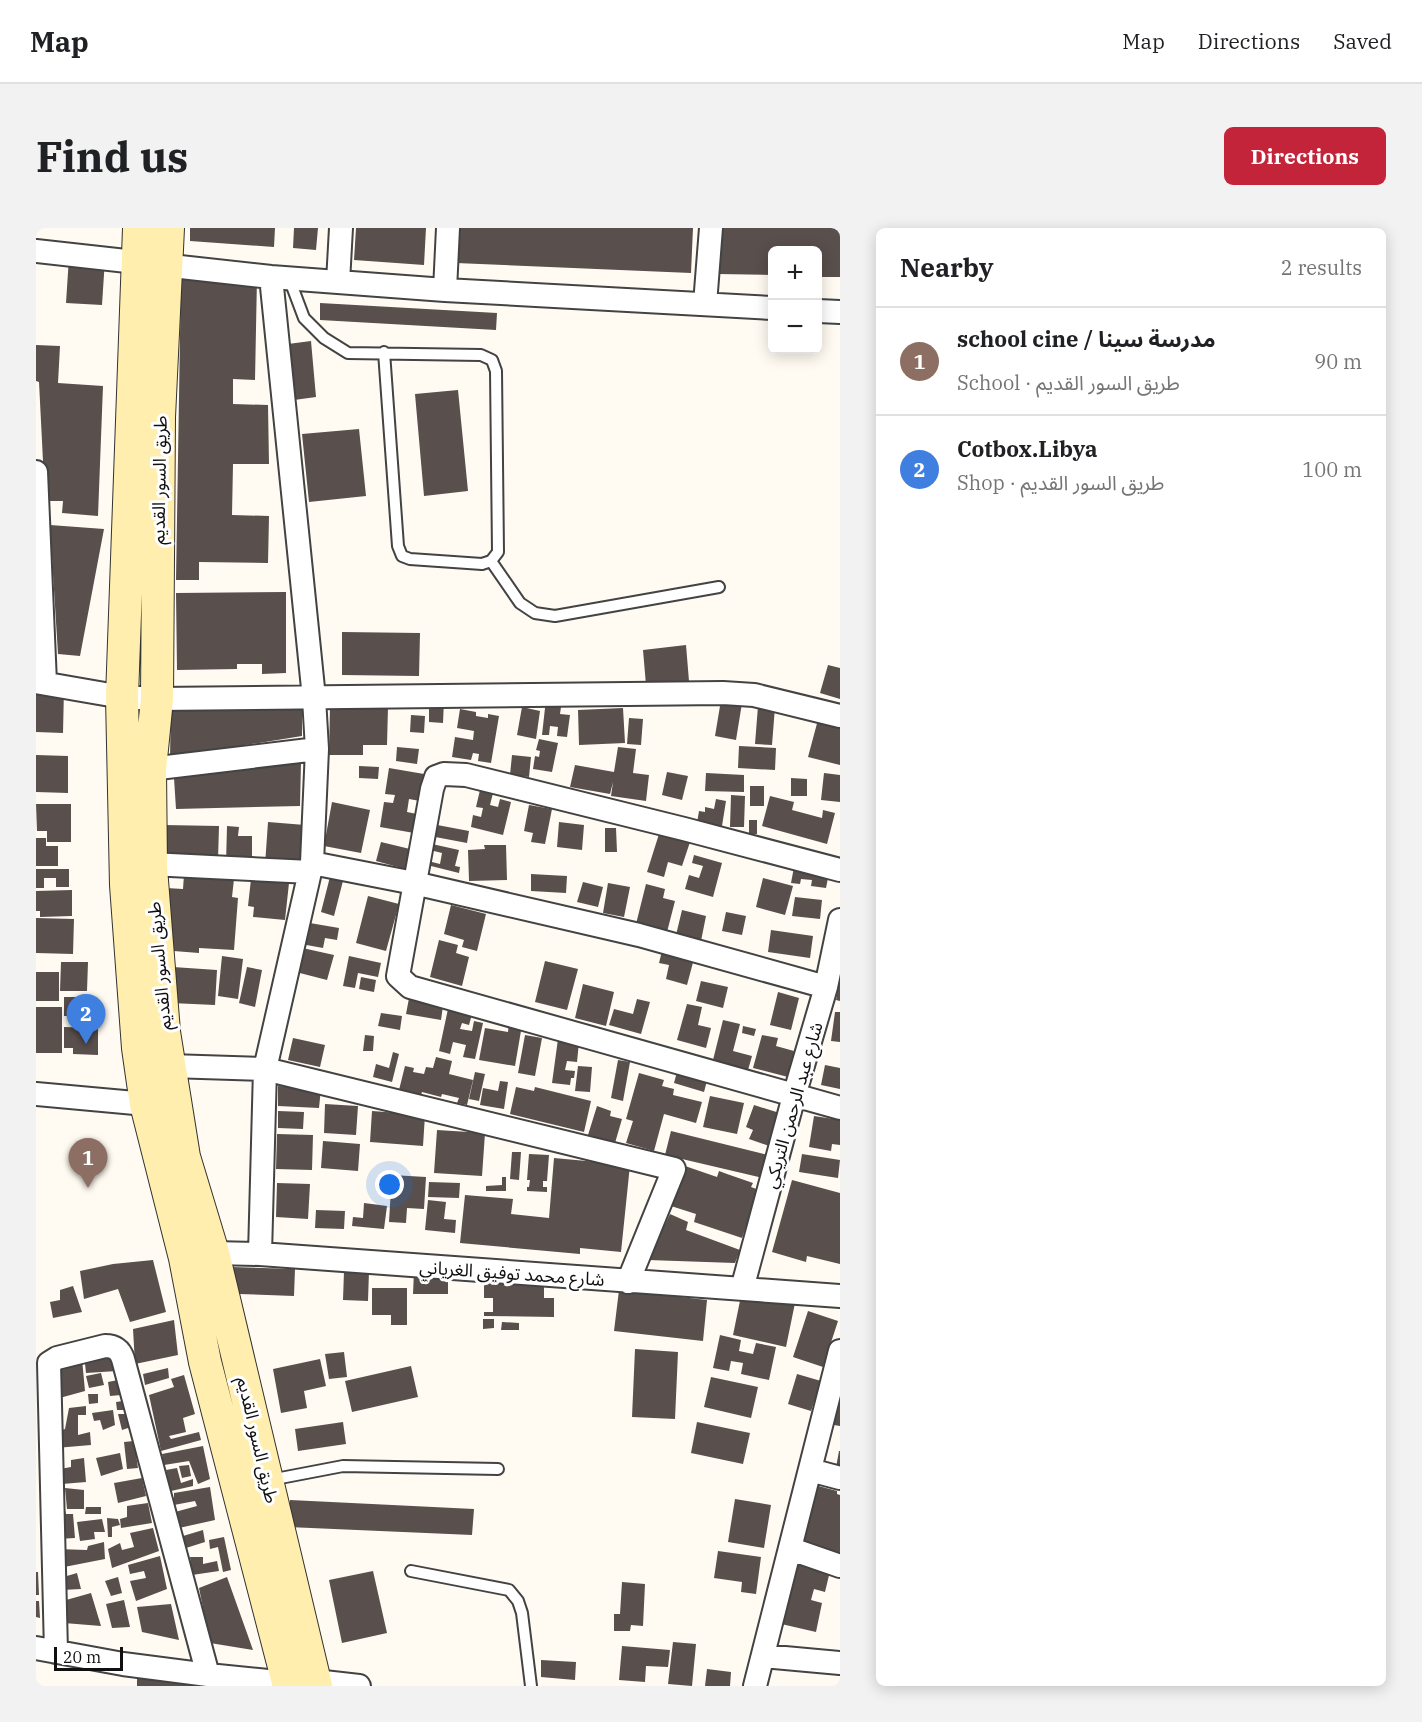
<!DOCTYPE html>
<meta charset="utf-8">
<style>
:root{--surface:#fff;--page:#f2f2f2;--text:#202124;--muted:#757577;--line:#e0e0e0;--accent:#c3243a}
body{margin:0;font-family:"IBM Plex Serif","Noto Sans Arabic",serif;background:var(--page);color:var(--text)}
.controls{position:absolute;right:18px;top:18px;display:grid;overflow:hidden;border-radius:9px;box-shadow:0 3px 15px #0003}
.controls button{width:54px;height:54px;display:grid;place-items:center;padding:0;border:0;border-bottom:2px solid var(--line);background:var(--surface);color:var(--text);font:30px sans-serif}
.scale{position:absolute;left:18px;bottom:15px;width:69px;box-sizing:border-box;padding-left:6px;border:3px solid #101010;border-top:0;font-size:16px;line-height:21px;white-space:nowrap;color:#101010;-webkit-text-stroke:4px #fff;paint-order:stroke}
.you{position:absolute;left:354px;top:957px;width:21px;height:21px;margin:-15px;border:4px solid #fff;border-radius:50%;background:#1a73e8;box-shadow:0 0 0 9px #1a73e833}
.badge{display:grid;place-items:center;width:39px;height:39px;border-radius:50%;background:var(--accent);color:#fff;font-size:20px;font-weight:700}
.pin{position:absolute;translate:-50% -50px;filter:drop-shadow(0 2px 3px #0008)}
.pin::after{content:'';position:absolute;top:32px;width:21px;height:18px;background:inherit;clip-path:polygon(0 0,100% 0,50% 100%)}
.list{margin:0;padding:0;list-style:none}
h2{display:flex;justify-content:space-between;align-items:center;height:78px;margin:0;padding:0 24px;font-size:26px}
h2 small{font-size:20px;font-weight:400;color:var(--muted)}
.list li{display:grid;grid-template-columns:39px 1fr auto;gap:18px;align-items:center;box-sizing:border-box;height:108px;padding:0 24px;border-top:2px solid var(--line)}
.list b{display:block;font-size:22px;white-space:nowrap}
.list p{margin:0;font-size:20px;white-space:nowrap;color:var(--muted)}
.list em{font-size:20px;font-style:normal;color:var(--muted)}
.map{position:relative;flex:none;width:804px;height:1458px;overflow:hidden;border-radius:9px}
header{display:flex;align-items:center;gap:36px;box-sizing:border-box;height:84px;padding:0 30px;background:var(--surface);border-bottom:2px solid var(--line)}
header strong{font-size:28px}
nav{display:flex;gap:33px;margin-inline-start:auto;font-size:21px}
.intro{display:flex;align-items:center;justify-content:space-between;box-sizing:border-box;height:144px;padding:0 36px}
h1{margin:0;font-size:42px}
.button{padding:15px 27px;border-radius:9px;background:var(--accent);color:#fff;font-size:21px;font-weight:700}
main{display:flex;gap:36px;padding:0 36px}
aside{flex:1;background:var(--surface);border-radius:9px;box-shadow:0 3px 15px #0003}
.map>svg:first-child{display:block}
</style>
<header>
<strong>Map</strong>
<nav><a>Map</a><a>Directions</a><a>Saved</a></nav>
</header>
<div class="intro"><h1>Find us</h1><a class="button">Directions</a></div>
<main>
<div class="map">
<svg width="804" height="1458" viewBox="0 0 804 1458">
<rect width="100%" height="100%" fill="#fffbf2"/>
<!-- building -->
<path fill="#594f4c" d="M154,0H239L238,19L154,13Z
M258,0H282L280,22L257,20Z
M320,0H390L388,37L318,32Z
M422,0H657L655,45L420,35Z
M683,0H804V49H782V22H736V47L682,46Z
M33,29L69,31L66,77L30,75Z
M145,48L221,49L219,152L197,151V176L232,177L233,236H197L196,287L233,288L232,335L163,334V352H140Z
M284,75L461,85L460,102L284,92Z
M275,113L280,169L258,172L252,116Z
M0,117L24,118L22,155L67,158L62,288L26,285L27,273H9L3,154L0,153Z
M422,162L432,263L388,268L379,166Z
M323,201L330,268L273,274L266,206Z
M14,297L68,301L44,428L22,426Z
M250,364V445L226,446V436H201V441L141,442L140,365Z
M306,404L384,405L383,448L306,447Z
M650,417L653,453L610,457L607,422Z
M792,437L804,440V471L784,465Z
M0,460H28L27,505L0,504Z
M686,466L707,469L700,512L679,508Z
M393,471L408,472L407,495L393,494Z
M510,471L526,472L524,486L534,487L531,509L521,508L522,499L514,498L513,507H506Z
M135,474L266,479V508L134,529Z
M294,478L352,479L351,517H327V527H293Z
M722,478L739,479L736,517L719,516Z
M486,479L504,483L500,511L481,507Z
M587,480L589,515L543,517L542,482Z
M424,481L440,484V488L452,490V486L463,488L455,535L442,533L443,526L437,525L435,532L416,529L419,509L437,512L438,503L421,500Z
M375,487L389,488L388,505L374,504Z
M783,488L804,493V537L772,529Z
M593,490L607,491L605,517L591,516Z
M503,511L522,515L516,544L497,541L499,528L503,529L504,523L500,522Z
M703,518L740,520L739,542L702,540Z
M361,519L383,521L381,536L360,533Z
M582,519L600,521L597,545L613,547L610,573L575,568L577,554L574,566L534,559L539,537L578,544Z
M0,527L32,528V565L0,564Z
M476,527L495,529L493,549L474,547Z
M265,535L264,578L140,581L138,550Z
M323,538L343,539L342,551L323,550Z
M353,540L388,546L384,573L373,571L371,584L381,586L378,605L344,599L348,574L357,575L359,567L349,566Z
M631,544L652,548L646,572L626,567Z
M670,545L708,547V564L669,563Z
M788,545L804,547V574L785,572Z
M755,550L771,551V568H755Z
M714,558H728V578H714Z
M444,562L457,565L454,577L462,579L464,571L475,574L467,607L435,599L437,587L445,589L447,580L440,579Z
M695,567L709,568L708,599H694Z
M734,568L758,574L756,582L786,590L787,582L799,585L791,616L726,598Z
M680,571L690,573L686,598L661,595L663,583L669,584V579L678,581Z
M296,574L334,582L325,625L288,618Z
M0,576H35V614H11V603H1Z
M493,577L516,581L509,616L495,614L497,605L488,603Z
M713,592H721V606H713Z
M232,594L269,597L265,640L229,637Z
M523,594L548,597L546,622L521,619Z
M396,596L433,603L431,615L394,608Z
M128,597L183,598L182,632L127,630Z
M191,598L203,599L202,608H216V637L190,636Z
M569,600H580L581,624H569Z
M643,604L656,608L646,638L632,634L628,649L611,644L623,606L640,612Z
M0,610H10V618H22V638H0Z
M345,614L374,621L369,641L340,633Z
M396,616L423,622L419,638L424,639L423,645L391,637L392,633L404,636L406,625L394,622Z
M448,617H470L471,652L433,653L432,622L449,621Z
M658,627L686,635L677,669L649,661L653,647L663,650L667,638L656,635Z
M758,639L793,645L790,660L775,658L776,652L765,651L764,656L755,655Z
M0,641H33V659H20V650H8V660H0Z
M296,641L309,645L298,688L285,684Z
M495,646L531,648L530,665L495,663Z
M148,647L198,651L196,669L202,670L198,722L163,720V725L125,722L130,660L147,661Z
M727,650L757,658L749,687L720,679Z
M215,651L253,655L249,692L217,689L218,679L212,678Z
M547,654L567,659L562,679L541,674Z
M572,655L594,659L588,689L567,685Z
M610,656L629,661L627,670L639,673L631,704L600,696Z
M36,662V688L4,689V683H0V663Z
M332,668L363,676L350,723L320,715Z
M759,669L786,672L784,691L756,688Z
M415,677L450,686L441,723L426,719L428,712L408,706Z
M646,682L670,688L665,713L640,707Z
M690,684L710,688L706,707L686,703Z
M0,690L38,691L37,726L0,725Z
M268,694L303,700L301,712L289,710L287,720L265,716Z
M735,702L777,708L774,730L732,724Z
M403,712L422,717L420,725L433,729L426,758L394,749Z
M262,719L298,727L291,752L256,743Z
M627,719L659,727L651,757L630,751L633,737L623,735Z
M186,728L207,731L202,771L182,768Z
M313,728L345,735L342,749L322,745L319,760L307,758Z
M509,733L542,741L531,782L499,774Z
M25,734H52L51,763H24Z
M137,739L181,742L179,777L135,775Z
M211,739L226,742L219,779L203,775Z
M0,744H23V773H0Z
M325,749L340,752L338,764L323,761Z
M665,753L692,759L687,780L660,773Z
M547,756L578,764L570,798L539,790Z
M803,756H804V773L800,772Z
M742,764L763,770L755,802L734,797Z
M374,765L384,767L383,774L397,777L408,771L405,792L370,786Z
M28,769H58V788H28Z
M601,771L614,774L605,806L573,797L578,781L597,786Z
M651,776L666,779L662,797L675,800L670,820L641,812Z
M0,779H26V825H0Z
M438,779L433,797L426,795L424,801L436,803L438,793L447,795L439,831L427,829L430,817L417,814L414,826L403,823L412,781Z
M799,784H804V814L795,813Z
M345,785L366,788L364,802L342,798Z
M687,792L704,796L697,823L716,828L712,842L677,832Z
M473,794L486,797L479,838L443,832L449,800L472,804Z
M707,798L720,801L718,808L706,805Z
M28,799L62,800V827L37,826V820H28Z
M329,807L338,808L337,823H327Z
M489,807L506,810L499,848L482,845Z
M726,807L742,810L740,818L758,823L752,849L717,840Z
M257,810L289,817L284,839L252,832Z
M522,811L543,814L541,834L531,833L529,842L539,843L538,850H535L534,857L516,855Z
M357,824L363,826L356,854L337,849L340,836L353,840Z
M400,829L416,833L413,846L437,852L431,877L421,875L423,870L406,866L405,869L386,864L385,867L363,862L369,838L378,840L377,844L388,846L390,839L397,840Z
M582,832L594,834L587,873L575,870Z
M789,837L804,840V861L785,857Z
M542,838L556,839L554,864L539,863Z
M642,840L672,849L668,864L638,855Z
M439,844L449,846L443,873L433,871Z
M603,845L628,852L626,858L638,861L637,867L666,874L660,895L628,886L618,923L590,915L597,893L590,891Z
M464,853L472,854L468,881L444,877L447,860L462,863Z
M242,858L285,860L283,880L242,878Z
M480,859L498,863L499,859L555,873L548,904L474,886Z
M674,868L708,875L701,906L667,899Z
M289,876L322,878L320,907L288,905Z
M718,877L750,887L739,920L713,911L717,902L710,899Z
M561,878L575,883L574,888L586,891L579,915L552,907Z
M242,883L268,884L267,901L242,900Z
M336,883L389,887L387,918L334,914Z
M778,888L804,892V917L796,916L795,923L773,919Z
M401,902L449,905L446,948L398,945Z
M635,903L736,928L731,951L629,927Z
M241,906L277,907L276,942L240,941Z
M287,913L324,916L322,943L285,940Z
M476,924H485L483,952L474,951Z
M493,926L513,927L511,953H507V959H511V964L491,963V959H493L494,952H491Z
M766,926L804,932L802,950L763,944Z
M518,930L594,937L585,1024L544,1020V1026L424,1015L429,967L477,971L475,986L513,990Z
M649,938L681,949L683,943L691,946L717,955L715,959L723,962L706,1010L658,994L660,986L635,978Z
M356,947L390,949L388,981L371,980L370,995L353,994L355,960H362V955L355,954Z
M466,949H470V963H450V958L466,957Z
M756,952L804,965V1036L771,1028L770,1034L736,1024Z
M393,954L424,955L423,970L392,969Z
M241,955L274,956L272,991L240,989Z
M392,972L410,974L408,991L420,992L419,1005L389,1002Z
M328,975L351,978L348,1001L316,998L317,989L327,990Z
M280,982L309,983L308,1001L279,1000Z
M634,986L652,994L650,1002L704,1022L699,1035L612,1032Z
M117,1032L130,1084L94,1094L82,1061L48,1071L44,1043L77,1036Z
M195,1039L259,1041L258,1068L203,1066Z
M308,1043H333L332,1073L307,1072Z
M378,1043L412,1044V1066H377Z
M448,1047L508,1048V1070H518V1089L448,1088V1084H457V1070H448Z
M37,1058L46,1084L17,1090L14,1074L24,1072V1062Z
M336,1060H371V1097H355V1087H336Z
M583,1062L671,1072L667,1113L578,1103Z
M706,1063L759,1075L750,1119L697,1107Z
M772,1083L802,1093L787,1139L757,1129Z
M447,1091H458V1100L447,1101Z
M138,1092L142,1127L99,1136L97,1101Z
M466,1094L483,1095V1102H465Z
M684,1107L705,1112L703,1123L717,1126L720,1115L740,1119L733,1152L705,1146L707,1135L695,1133L693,1143L677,1140Z
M75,1120L81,1143L50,1145L48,1126Z
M599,1121L642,1124L639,1191L596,1189Z
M308,1124L311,1149L293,1151L289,1126Z
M46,1131L49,1163L20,1171L18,1137Z
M284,1131L290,1158L268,1163L271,1180L245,1185L237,1141Z
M375,1138L382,1169L316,1184L309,1153Z
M132,1140L133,1150L109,1157L107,1146Z
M65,1145L68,1157L53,1160L50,1148Z
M761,1146L785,1153L775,1183L752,1176Z
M148,1147L159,1186L147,1190L150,1204L133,1208L135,1211L163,1204L165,1212L125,1223L113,1167L138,1159L135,1151Z
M675,1149L722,1159L715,1190L668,1179Z
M82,1152L85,1167L74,1168L72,1154Z
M52,1166H62V1175L53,1176Z
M803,1169H804V1198L798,1197Z
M87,1173L89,1182H81L80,1174Z
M50,1178V1187H42V1207L54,1204L55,1217L20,1220L21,1204L29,1201L33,1180Z
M77,1182L79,1197L67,1202L64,1192L58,1193L56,1185Z
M82,1186H91L95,1199L86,1202Z
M307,1194L310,1216L262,1223L259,1201Z
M661,1194L714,1205L707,1236L655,1225Z
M98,1213L102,1240L91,1241L88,1214Z
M167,1218L174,1251L162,1256L153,1233L128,1237L126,1226Z
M803,1223H804V1246L799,1245Z
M84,1225L87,1241L65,1248L60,1230Z
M48,1230L50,1254L26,1256L24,1241L35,1239V1232Z
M153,1237L155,1248L146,1250L143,1238Z
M141,1240L145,1255L157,1251V1258L135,1263L130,1242Z
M106,1250L110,1268L82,1275L78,1255Z
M775,1256L801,1263V1266L804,1267V1326L765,1316Z
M174,1259L179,1292L143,1300L139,1284L161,1278L159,1273L138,1277V1265Z
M29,1260L48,1262V1281H31Z
M699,1271L735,1277L728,1320L692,1314Z
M254,1272L438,1281L436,1307L252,1299Z
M112,1275L116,1295L85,1300L84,1291L91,1289V1278Z
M23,1279H28L30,1286H37L39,1310L21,1311Z
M50,1279H65V1286H49Z
M71,1290L82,1291L84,1297L76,1299V1309H72Z
M66,1291L69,1304H58L59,1311L44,1313L41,1294Z
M117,1300L123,1323L76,1340L72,1321L84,1315L86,1322L98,1319L94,1305Z
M167,1302L169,1314L150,1320L147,1308Z
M188,1309L195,1342L187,1344L182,1319L174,1321L173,1312Z
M68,1314L69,1331L23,1340L21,1321L51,1322L52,1318Z
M682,1323L725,1329L720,1366L705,1364L706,1354L678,1350Z
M124,1328L131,1361L100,1373L94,1353L110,1350L108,1343L94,1346L92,1337Z
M154,1329H167V1336L181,1333L183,1343L156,1347Z
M756,1329L795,1339L789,1364L778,1361L775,1372L786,1375L780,1404L741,1395Z
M337,1343L351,1405L306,1415L293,1352Z
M0,1344H2L3,1367H0Z
M41,1345L45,1361L26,1362L24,1350Z
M82,1349L86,1365L75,1368L69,1353Z
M191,1349L217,1422L174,1415L163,1360Z
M586,1354L609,1356L607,1398L595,1397L594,1403H578V1386H584Z
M55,1365L65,1398L28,1395L23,1374Z
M88,1372L94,1399L76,1400L70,1376Z
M0,1373H3L4,1390L0,1389Z
M135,1376L143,1412L106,1404L101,1379Z
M637,1414L660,1416L656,1458L632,1456Z
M586,1418L634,1422L632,1439L610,1438L609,1454L583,1452Z
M505,1432L540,1434L539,1452L505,1449Z
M671,1441L695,1444L694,1458H669Z
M101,1449L162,1453L163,1458H101Z"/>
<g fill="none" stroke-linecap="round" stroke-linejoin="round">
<!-- service casing -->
<g stroke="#434343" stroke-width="14">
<path id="service" d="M253,50L268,90L288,110L312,125L445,127L456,132L460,143L462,324L455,333L446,336L374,331L366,328L362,318L348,124
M455,333L484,375L499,385L519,388L683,359
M234,1252L307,1238L462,1241
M375,1343L473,1362L482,1373L486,1385L495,1458"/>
</g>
<!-- minor casing -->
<g stroke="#434343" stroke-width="26">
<path id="minor" d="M0,23L235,49L409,62L736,80
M302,54L305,0
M409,62L412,0
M669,76L675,0
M782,83L804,84
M0,244L9,455
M0,454L86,469L121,471L687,465L718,467L804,488
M114,541L281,521
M276,635L378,655L603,707L790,759
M114,636L274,644
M804,642L648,601L430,547L408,546L400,549L396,561L362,748L374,759L804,880
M134,838L229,841L638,941L592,1054
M0,866L110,876
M224,1026L229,841L276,635L281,521L278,470L235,49
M162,1028L177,1025L224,1026L804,1068
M706,1061L758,868L790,759L804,692
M774,1242L804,1250
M755,1321L804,1338
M0,1420L87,1436L172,1447L252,1455L279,1453L323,1458
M20,1424L13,1135L21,1130L69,1118C79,1118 84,1122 87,1131L172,1447
M727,1428L804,1435
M719,1458L804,1123"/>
</g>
<!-- secondary casing -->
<g stroke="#323232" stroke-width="34">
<path id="secondary" d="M103,0L86,469L90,657L102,820L110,876L149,1030L169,1134L253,1458
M132,0L123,189L121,471L114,541L115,640L128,804L148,929L177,1025L280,1458"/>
</g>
<!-- service -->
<use href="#service" stroke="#fff" stroke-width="10"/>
<!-- minor -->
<use href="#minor" stroke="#fff" stroke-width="22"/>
<!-- secondary -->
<use href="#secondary" stroke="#ffeead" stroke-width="32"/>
</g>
<g text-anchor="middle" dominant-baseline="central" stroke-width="6" stroke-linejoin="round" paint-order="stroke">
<!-- street labels -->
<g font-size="18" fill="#101010" stroke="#fff">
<text transform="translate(123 252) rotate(-89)">طريق السور القديم</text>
<text transform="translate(123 738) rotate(-95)">طريق السور القديم</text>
<text transform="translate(757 877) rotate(-74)">شارع عبد الرحمن التريكي</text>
<text transform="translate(476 1045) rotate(4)">شارع محمد توفيق الغرياني</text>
<text transform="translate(222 1212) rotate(77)">طريق السور القديم</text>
</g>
</g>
</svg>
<div class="controls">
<button>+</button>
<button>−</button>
</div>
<div class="scale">20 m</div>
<div class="you"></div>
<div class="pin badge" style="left:52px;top:960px;background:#8d6e63">1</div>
<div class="pin badge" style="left:50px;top:816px;background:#3f7fe0">2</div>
</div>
<aside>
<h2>Nearby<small>2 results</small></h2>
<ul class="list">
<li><span class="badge" style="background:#8d6e63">1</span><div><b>school cine / مدرسة سينا</b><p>School · طريق السور القديم</p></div><em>90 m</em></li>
<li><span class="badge" style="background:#3f7fe0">2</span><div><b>Cotbox.Libya</b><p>Shop · طريق السور القديم</p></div><em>100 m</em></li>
</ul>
</aside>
</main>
